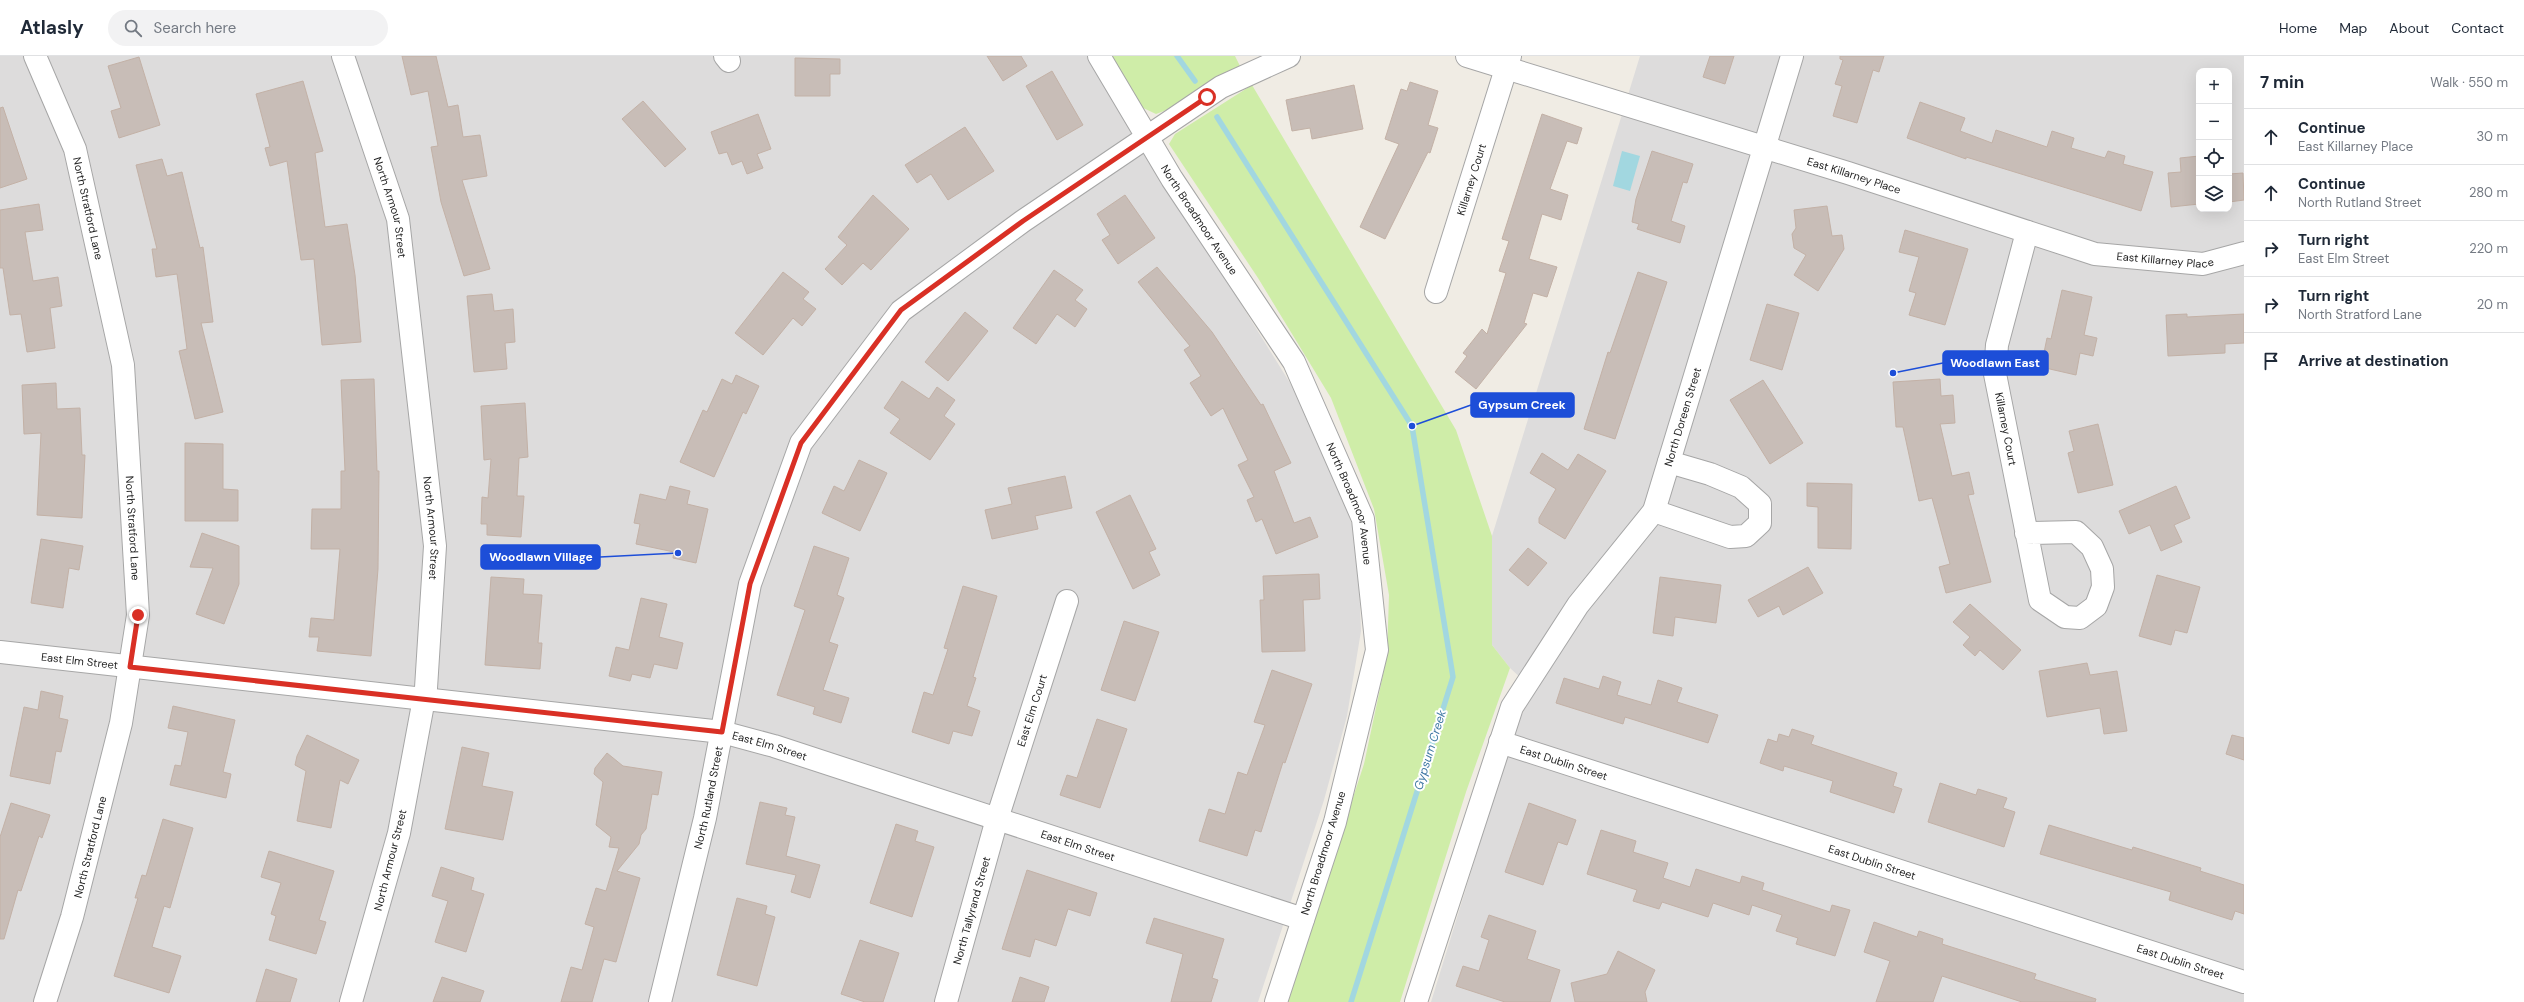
<!DOCTYPE html>
<meta charset="utf-8">
<style>
:root{--surface:#fff;--page:#f2f2f3;--text:#1f2937;--muted:#747a83;--line:#e0e1e3}
body{margin:0;font-family:"DM Sans",sans-serif;background:var(--page);color:var(--text)}
.controls{position:absolute;right:12px;top:12px;display:grid;overflow:hidden;border-radius:8px;box-shadow:0 4px 16px #0002}
.controls button{width:36px;height:36px;display:grid;place-items:center;padding:0;border:0;border-bottom:1px solid var(--line);background:var(--surface);color:var(--text);font:20px sans-serif}
.stop{position:absolute;width:12px;height:12px;margin:-9px;border:3px solid #d93025;border-radius:50%;background:#fff}
.stop.end{background:#d93025;border-color:#fff;box-shadow:0 1px 4px #0008}
.list{margin:0;padding:0;list-style:none}
h2{display:flex;justify-content:space-between;align-items:center;height:52px;margin:0;padding:0 16px;font-size:17px}
h2 small{font-size:13px;font-weight:400;color:var(--muted)}
.list li{display:grid;grid-template-columns:26px 1fr auto;gap:12px;align-items:center;box-sizing:border-box;height:56px;padding:0 16px;border-top:1px solid var(--line)}
.list b{display:block;font-size:15px;white-space:nowrap}
.list p{margin:0;font-size:13px;white-space:nowrap;color:var(--muted)}
.list em{font-size:13px;font-style:normal;color:var(--muted)}
.icon{flex:none;width:22px;height:22px;fill:none;stroke:currentColor;stroke-width:2;stroke-linecap:round;stroke-linejoin:round}
.map{position:relative;flex:none;width:2244px;height:946px;overflow:hidden}
header{display:flex;align-items:center;gap:24px;box-sizing:border-box;height:56px;padding:0 20px;background:var(--surface);border-bottom:1px solid var(--line)}
header strong{font-size:19px}
nav{display:flex;gap:22px;margin-inline-start:auto;font-size:14px}
.search{width:280px;height:36px;background:var(--page);display:flex;align-items:center;gap:10px;box-sizing:border-box;padding:0 14px;border-radius:22px;color:var(--muted);font-size:15px}
main{display:flex}
aside{flex:1;background:var(--surface)}
.map>svg:first-child{display:block}
</style>
<header>
<strong>Atlasly</strong>
<div class="search"><svg class="icon" aria-label="search" viewBox="0 0 24 24"><circle cx="10" cy="10" r="6"/><path d="M15 15l6 6"/></svg>Search here</div>
<nav><a>Home</a><a>Map</a><a>About</a><a>Contact</a></nav>
</header>
<main>
<div class="map">
<svg width="2244" height="946" viewBox="0 0 2244 946">
<rect width="100%" height="100%" fill="#f0ece4"/>
<!-- residential -->
<path fill="#dddcdc" fill-rule="evenodd" d="M0,0H1087L1290,327L1331,408L1352,469L1359,525L1361,575L1347,660L1324,744L1258,946H0Z
M1640,0H2244V946H1431L1515,673L1534,634L1510,612L1492,589V480ZM2199,15H2229V153H2199Z"/>
<!-- grass -->
<path fill="#cfeda8" d="M1110,0H1235L1240,10L1172,52L1156,58L1139,50Z
M1252,29L1456,374L1492,480V589L1510,612L1466,736L1400,946H1286L1364,708L1387,600L1389,539L1374,453L1331,342L1258,222L1169,88L1175,78Z"/>
<!-- water -->
<path fill="#a2d7e0" d="M1622,95L1640,100L1630,135L1613,130Z"/>
<g fill="none" stroke-linecap="round" stroke-linejoin="round">
<!-- stream -->
<path stroke="#a2d7e0" stroke-width="5.5" d="M1177,0L1195,25
M1217,61L1412,370L1453,621L1351,946"/>
</g>
<!-- building -->
<path fill="#c8bdb7" stroke="#c3b1a6" d="M402,0H436L448,51L458,49L463,81L480,79L487,120L462,124L490,213L464,220L441,146L431,91L438,90L428,35L411,39Z
M987,0H1021L1027,10L1003,25Z
M1710,0H1734L1725,28L1703,21Z
M1840,0H1884L1879,16L1873,14L1857,67L1833,60L1842,30L1835,28L1843,4L1840,3Z
M139,1L160,69L119,82L111,55L121,52L108,10Z
M795,2L840,3V18H830V40H795Z
M1052,15L1083,69L1057,84L1026,30Z
M303,25L323,95L315,97L325,171L347,168L355,219L361,286L322,289L314,203L301,204L287,105L270,110L265,92L270,91L256,38Z
M1410,26L1438,35L1428,69L1438,72L1430,97L1428,96L1385,183L1360,171L1399,88L1385,83L1401,33L1407,35Z
M1354,29L1363,73L1312,83L1310,72L1292,75L1286,44Z
M643,45L686,93L665,111L622,63Z
M1920,46L1965,62L1960,75L1992,87L1996,74L2047,91L2052,75L2074,82L2071,92L2105,102L2108,95L2125,100L2123,108L2153,116L2141,155L1966,101V103L1907,82Z
M3,51L27,123L0,132V52Z
M758,58L771,93L757,98L763,112L747,118L742,105L732,109L727,96L719,98L711,76Z
M1542,58L1582,72L1577,88L1567,85L1550,133L1568,139L1561,164L1542,158L1529,203L1557,211L1547,241L1533,237L1524,267L1527,268L1476,333L1455,316L1467,300L1463,297L1482,273L1487,278L1506,217L1499,215L1509,185L1502,183Z
M965,71L994,115L948,144L931,118L917,127L905,109Z
M1652,95L1693,108L1687,127L1683,126L1671,165L1685,170L1680,187L1637,173L1639,168L1632,166L1636,143Z
M2199,100V148L2171,151L2168,117L2181,116L2180,102Z
M162,103L167,120L182,116L200,192L203,191L213,266L201,267L223,356L195,363L179,295L187,293L177,218L156,221L152,193H157L136,109Z
M2243,117L2244,144L2229,146V118Z
M873,139L909,173L871,214L863,207L842,229L825,213L847,189L838,181Z
M1125,139L1155,182L1118,208L1102,184L1110,179L1097,158Z
M39,148L43,174L25,176L33,225L58,221L62,250L50,252L55,292L27,296L21,258L10,259L3,212H0V154Z
M1827,150L1832,180L1842,179L1844,193L1818,235L1794,219L1806,199L1794,192L1792,178L1796,172L1794,154Z
M1905,174L1968,193L1945,269L1909,259L1916,237L1909,235L1919,201L1899,196Z
M1157,211L1212,276L1261,349L1263,348L1291,407L1274,415L1294,467L1310,461L1318,481L1276,498L1262,463L1256,466L1247,444L1254,441L1238,409L1248,404L1223,352L1211,360L1190,327L1201,320L1184,294L1190,290L1138,226Z
M1054,214L1083,234L1075,244L1087,253L1075,271L1057,258L1036,288L1013,272Z
M783,216L809,236L803,243L816,253L802,270L793,262L763,299L735,277Z
M1638,216L1667,226L1615,383L1584,373L1608,296L1610,297Z
M2062,234L2092,241L2084,279L2097,282L2093,300L2080,297L2076,319L2041,311L2047,282L2051,283Z
M492,238L494,255L513,253L515,286L505,287L507,313L474,316L467,240Z
M1767,248L1799,257L1782,314L1750,304Z
M965,256L988,275L948,325L925,306Z
M2187,258V261L2244,258V287L2225,288V297L2168,300L2166,259Z
M736,319L759,330L746,358L743,356L714,421L680,406L703,354L707,356L722,323L732,328Z
M374,323L377,415H379L378,513L371,600L317,595L319,581H309L311,562L334,564L340,493H311L312,453H341V415H345L341,324Z
M1940,323L1941,340L1953,339L1955,367L1940,368L1952,420L1969,416L1974,438L1968,439L1991,526L1946,537L1939,511L1950,508L1932,442L1919,445L1903,371H1896L1893,326Z
M1763,324L1803,387L1770,408L1730,344Z
M902,325L929,343L937,331L955,344L944,360L955,368L930,404L890,377L900,363L884,352Z
M56,327L57,353L80,352L82,399H85L82,462L37,459L41,377L24,378L22,329Z
M525,347L528,401L519,402L517,440H524L521,481L487,479V468H481L482,441L488,442L491,403L484,404L481,350Z
M2098,368L2113,429L2078,437L2068,397L2074,395L2069,375Z
M185,387L223,388V433L238,434V465H185Z
M1542,397L1568,414L1578,398L1606,415L1565,483L1539,467V462L1556,433L1530,417Z
M859,404L887,417L860,475L822,457L834,430L844,435Z
M1065,420L1072,452L1035,460L1038,473L992,483L985,454L1012,448L1008,432Z
M1807,427L1852,428L1851,493L1818,492V451L1807,450Z
M670,430L690,435L687,448L708,453L696,507L673,502L674,496L636,488L640,468L634,467L640,438L666,444Z
M2176,430L2190,462L2174,469L2182,486L2161,495L2150,469L2129,478L2119,455Z
M1130,439L1156,493L1149,496L1160,519L1133,533L1096,456Z
M202,477L239,490V528L224,568L196,558L213,512L190,511Z
M41,483L83,490L79,514L69,512L63,552L31,547Z
M814,490L849,502L837,539L844,542L829,586L838,589L823,634L849,642L841,667L813,658L815,651L777,639L805,554L794,550Z
M1528,492L1547,507L1528,530L1509,514Z
M1808,511L1823,537L1783,559L1779,550L1758,561L1748,544Z
M1319,518L1320,543L1303,544L1305,595L1262,596L1260,544H1264L1263,520Z
M2157,519L2200,531L2187,577L2175,574L2171,589L2139,580Z
M491,521L524,523L523,538L542,539L538,587H542L540,613L485,609Z
M1660,521L1721,529L1716,567L1675,561L1673,580L1653,577Z
M963,530L997,540L973,621L976,622L967,650L980,655L972,680L953,675L949,688L912,676L924,636L933,639L948,593L944,592Z
M641,542L667,548L659,581L683,587L677,613L654,608L650,622L632,618L630,625L609,620L616,591L629,594Z
M1970,548L2021,594L2003,614L1980,594L1975,600L1963,589L1970,581L1953,566Z
M1124,565L1159,576L1135,645L1101,634Z
M2087,607L2090,619L2117,615L2127,675L2104,678L2100,652L2047,661L2039,615Z
M1272,614L1312,628L1285,707L1283,706L1261,776L1255,774L1247,800L1199,785L1209,753L1225,758L1238,716L1247,719L1265,669L1254,666Z
M1603,620L1621,626L1617,639L1651,649L1658,624L1682,632L1677,646L1718,659L1708,687L1625,661L1623,668L1556,647L1564,622L1599,633Z
M41,635L63,640L59,662L68,664L61,696L56,695L50,728L10,720L24,651L38,654Z
M173,650L235,664L223,716L231,718L226,742L170,729L175,709L181,710L188,676L168,672Z
M1097,663L1127,673L1100,752L1060,739L1067,719L1077,722Z
M1792,673L1814,680L1811,688L1897,717L1893,730L1902,733L1894,757L1830,736L1833,725L1784,710L1783,715L1760,707L1768,683L1777,686L1779,678L1789,681Z
M307,679L359,704L348,728L340,724L331,772L297,765L306,715L295,709L297,700Z
M2232,679L2244,682V704L2226,698Z
M462,691L489,697L482,730L513,736L503,784L445,773Z
M607,697L623,710L662,716L658,739L652,738L646,773L641,779L639,788L617,815L640,822L616,906L604,903L592,946H561L571,911L582,914L594,871L585,868L596,832L606,835L619,792L609,791L611,781L596,769L603,726L594,718L595,712Z
M1940,727L1976,739L1978,733L2007,742L2003,752L2015,756L2004,791L1928,766Z
M760,746L787,752L785,759L795,761L786,800L820,809L810,842L791,836L796,819L746,808Z
M11,747L50,759L42,782L39,780L21,835L18,834L4,883H0V781Z
M1529,747L1576,764L1567,789L1558,786L1543,829L1505,816Z
M163,763L193,772L170,852L164,850L152,891L181,900L169,937L114,920L138,842H135L142,819L146,820Z
M896,768L918,775L915,785L934,791L912,861L870,847Z
M2049,769L2132,794L2133,791L2201,812L2200,815L2244,829V858L2235,855L2232,864L2169,844L2171,836L2040,798Z
M1601,774L1636,785L1633,796L1668,807L1663,822L1690,831L1696,813L1740,827L1742,820L1764,827L1762,834L1830,856L1832,849L1850,854L1835,900L1796,888L1798,882L1776,875L1782,859L1752,849L1749,859L1713,847L1708,861L1662,846L1659,853L1633,845L1637,834L1587,818Z
M269,795L334,815L319,864L326,866L316,898L269,884L276,860L271,858L281,827L261,821Z
M441,811L474,822L471,834L484,838L466,896L435,886L448,845L432,840Z
M1027,814L1097,837L1090,860L1068,853L1056,890L1035,883L1030,901L1002,893Z
M737,842L767,850L765,858L775,861L757,930L717,919Z
M1489,859L1536,875L1527,903L1560,914L1550,946H1505L1456,930L1463,910L1479,915L1489,884L1481,881Z
M1154,862L1224,883L1212,922L1218,924L1211,946H1171L1183,898L1146,887Z
M1874,866L1917,881L1919,875L1943,883L1942,888L2036,918L2034,923L2096,943L2095,946H2022L1942,920L1933,946H1876L1890,905L1864,896Z
M860,884L899,897L883,946H865L841,938Z
M1618,895L1655,914L1645,936L1647,946H1575L1571,927L1607,918Z
M266,913L297,923L290,946H256Z
M442,921L484,935L480,946H433Z
M1020,921L1049,931L1044,946H1012Z"/>
<g fill="none" stroke-linecap="round" stroke-linejoin="round">
<!-- minor casing -->
<g stroke="#a6a6a6" stroke-width="24">
<g id="minor">
<path id="s1" d="M35,0L75,93L123,309L138,559L121,667L72,861L45,946"/>
<path id="s2" d="M343,0L398,163L435,490L426,632L399,777L351,946"/>
<path d="M725,0L729,5"/>
<path id="s3" d="M1099,0L1172,123L1294,306L1363,463L1377,594L1335,766L1276,946"/>
<path id="s4" d="M1467,0L1848,117L2095,198L2203,208L2244,197"/>
<path id="s5" d="M1436,236L1510,0"/>
<path d="M1654,455L1730,481L1746,480L1760,467V448L1741,431L1710,418L1669,406"/>
<path d="M2026,477L2076,476L2092,491L2102,513L2103,531L2096,550L2080,562L2065,561L2040,544L1995,318L1997,289L2027,176"/>
<path id="s6" d="M0,596L722,676L774,690L1303,863"/>
<path id="s7" d="M1500,686L2244,926"/>
<path id="s8" d="M660,946L705,762L750,528L801,387L901,255L1023,165L1221,31L1289,0"/>
<path id="s9" d="M946,946L997,763L1067,545"/>
<path id="s10" d="M1416,946L1512,651L1578,549L1654,455L1792,0"/>
</g>
</g>
<!-- minor -->
<use href="#minor" stroke="#fff" stroke-width="22"/>
</g>
<g fill="none" stroke-linecap="round" stroke-linejoin="round">
<!-- route -->
<path stroke="#d93025" stroke-width="5" d="M138,559L130,611L722,676L750,528L801,387L901,254L1023,165L1207,41"/>
</g>
<g text-anchor="middle" dominant-baseline="central" stroke-width="4" stroke-linejoin="round" paint-order="stroke">
<!-- street labels -->
<g font-size="11" fill="#1f1f1f" stroke="#fff">
<text stroke="none"><textPath href="#s4" startOffset="405">East Killarney Place</textPath></text>
<text stroke="none"><textPath href="#s5" startOffset="118">Killarney Court</textPath></text>
<text stroke="none"><textPath href="#s1" startOffset="162">North Stratford Lane</textPath></text>
<text stroke="none"><textPath href="#s2" startOffset="159">North Armour Street</textPath></text>
<text stroke="none"><textPath href="#s3" startOffset="192">North Broadmoor Avenue</textPath></text>
<text stroke="none"><textPath href="#s4" startOffset="729">East Killarney Place</textPath></text>
<text stroke="none"><textPath href="#s10" startOffset="651">North Doreen Street</textPath></text>
<text transform="translate(2006 373) rotate(79)">Killarney Court</text>
<text stroke="none"><textPath href="#s3" startOffset="516">North Broadmoor Avenue</textPath></text>
<text stroke="none"><textPath href="#s1" startOffset="486">North Stratford Lane</textPath></text>
<text stroke="none"><textPath href="#s2" startOffset="483">North Armour Street</textPath></text>
<text stroke="none"><textPath href="#s6" startOffset="80">East Elm Street</textPath></text>
<text stroke="none"><textPath href="#s9" startOffset="304">East Elm Court</textPath></text>
<text stroke="none"><textPath href="#s6" startOffset="776">East Elm Street</textPath></text>
<text stroke="none"><textPath href="#s7" startOffset="67">East Dublin Street</textPath></text>
<text stroke="none"><textPath href="#s8" startOffset="210">North Rutland Street</textPath></text>
<text stroke="none"><textPath href="#s6" startOffset="1100">East Elm Street</textPath></text>
<text transform="translate(90 791) rotate(-76)">North Stratford Lane</text>
<text transform="translate(1323 797) rotate(-73)">North Broadmoor Avenue</text>
<text transform="translate(390 804) rotate(-76)">North Armour Street</text>
<text stroke="none"><textPath href="#s7" startOffset="391">East Dublin Street</textPath></text>
<text stroke="none"><textPath href="#s9" startOffset="95">North Tallyrand Street</textPath></text>
<text stroke="none"><textPath href="#s7" startOffset="715">East Dublin Street</textPath></text>
</g>
<!-- water labels -->
<g font-size="12" font-style="italic" fill="#4079a4" stroke="#fff">
<text transform="translate(1430 694) rotate(-73)">Gypsum Creek</text>
</g>
</g>
<!-- callouts -->
<path fill="none" stroke="#1d4ed8" stroke-width="1.5" d="M1893 317L1943 307M1412 370L1471 349M678 497L600 501"/>
<g fill="#1d4ed8" stroke="#fff" stroke-width="1.5">
<circle cx="1893" cy="317" r="4"/>
<circle cx="1412" cy="370" r="4"/>
<circle cx="678" cy="497" r="4"/>
</g>
<g fill="#1d4ed8" stroke="#1d4ed8" stroke-width="1.5">
<rect x="1943" y="295" width="105" height="24" rx="4"/>
<rect x="1471" y="337" width="103" height="24" rx="4"/>
<rect x="481" y="489" width="119" height="24" rx="4"/>
</g>
<g font-size="12" text-anchor="middle" font-weight="bold" fill="#fff">
<text x="1995" y="311">Woodlawn East</text>
<text x="1522" y="353">Gypsum Creek</text>
<text x="541" y="505">Woodlawn Village</text>
</g>
</svg>
<div class="controls">
<button>+</button>
<button>−</button>
<button><svg class="icon" aria-label="locate" viewBox="0 0 24 24"><circle cx="12" cy="12" r="6"/><path d="M12 2v4M12 18v4M2 12h4M18 12h4"/></svg></button>
<button><svg class="icon" aria-label="layers" viewBox="0 0 24 24"><path d="M12 4l9 5-9 5-9-5zM3 14l9 5 9-5"/></svg></button>
</div>
<div class="stop" style="left:1207px;top:41px"></div>
<div class="stop end" style="left:138px;top:559px"></div>
</div>
<aside>
<h2>7 min<small>Walk · 550 m</small></h2>
<ul class="list">
<li><svg class="icon" aria-label="ahead" viewBox="0 0 24 24"><path d="M12 20V5M6 11l6-6 6 6"/></svg><div><b>Continue</b><p>East Killarney Place</p></div><em>30 m</em></li>
<li><svg class="icon" aria-label="ahead" viewBox="0 0 24 24"><path d="M12 20V5M6 11l6-6 6 6"/></svg><div><b>Continue</b><p>North Rutland Street</p></div><em>280 m</em></li>
<li><svg class="icon" aria-label="right" viewBox="0 0 24 24"><path d="M7 20v-9h11M14 6l5 5-5 5"/></svg><div><b>Turn right</b><p>East Elm Street</p></div><em>220 m</em></li>
<li><svg class="icon" aria-label="right" viewBox="0 0 24 24"><path d="M7 20v-9h11M14 6l5 5-5 5"/></svg><div><b>Turn right</b><p>North Stratford Lane</p></div><em>20 m</em></li>
<li><svg class="icon" aria-label="arrive" viewBox="0 0 24 24"><path d="M6 21V4h12l-3 4 3 4H6"/></svg><div><b>Arrive at destination</b></div></li>
</ul>
</aside>
</main>
